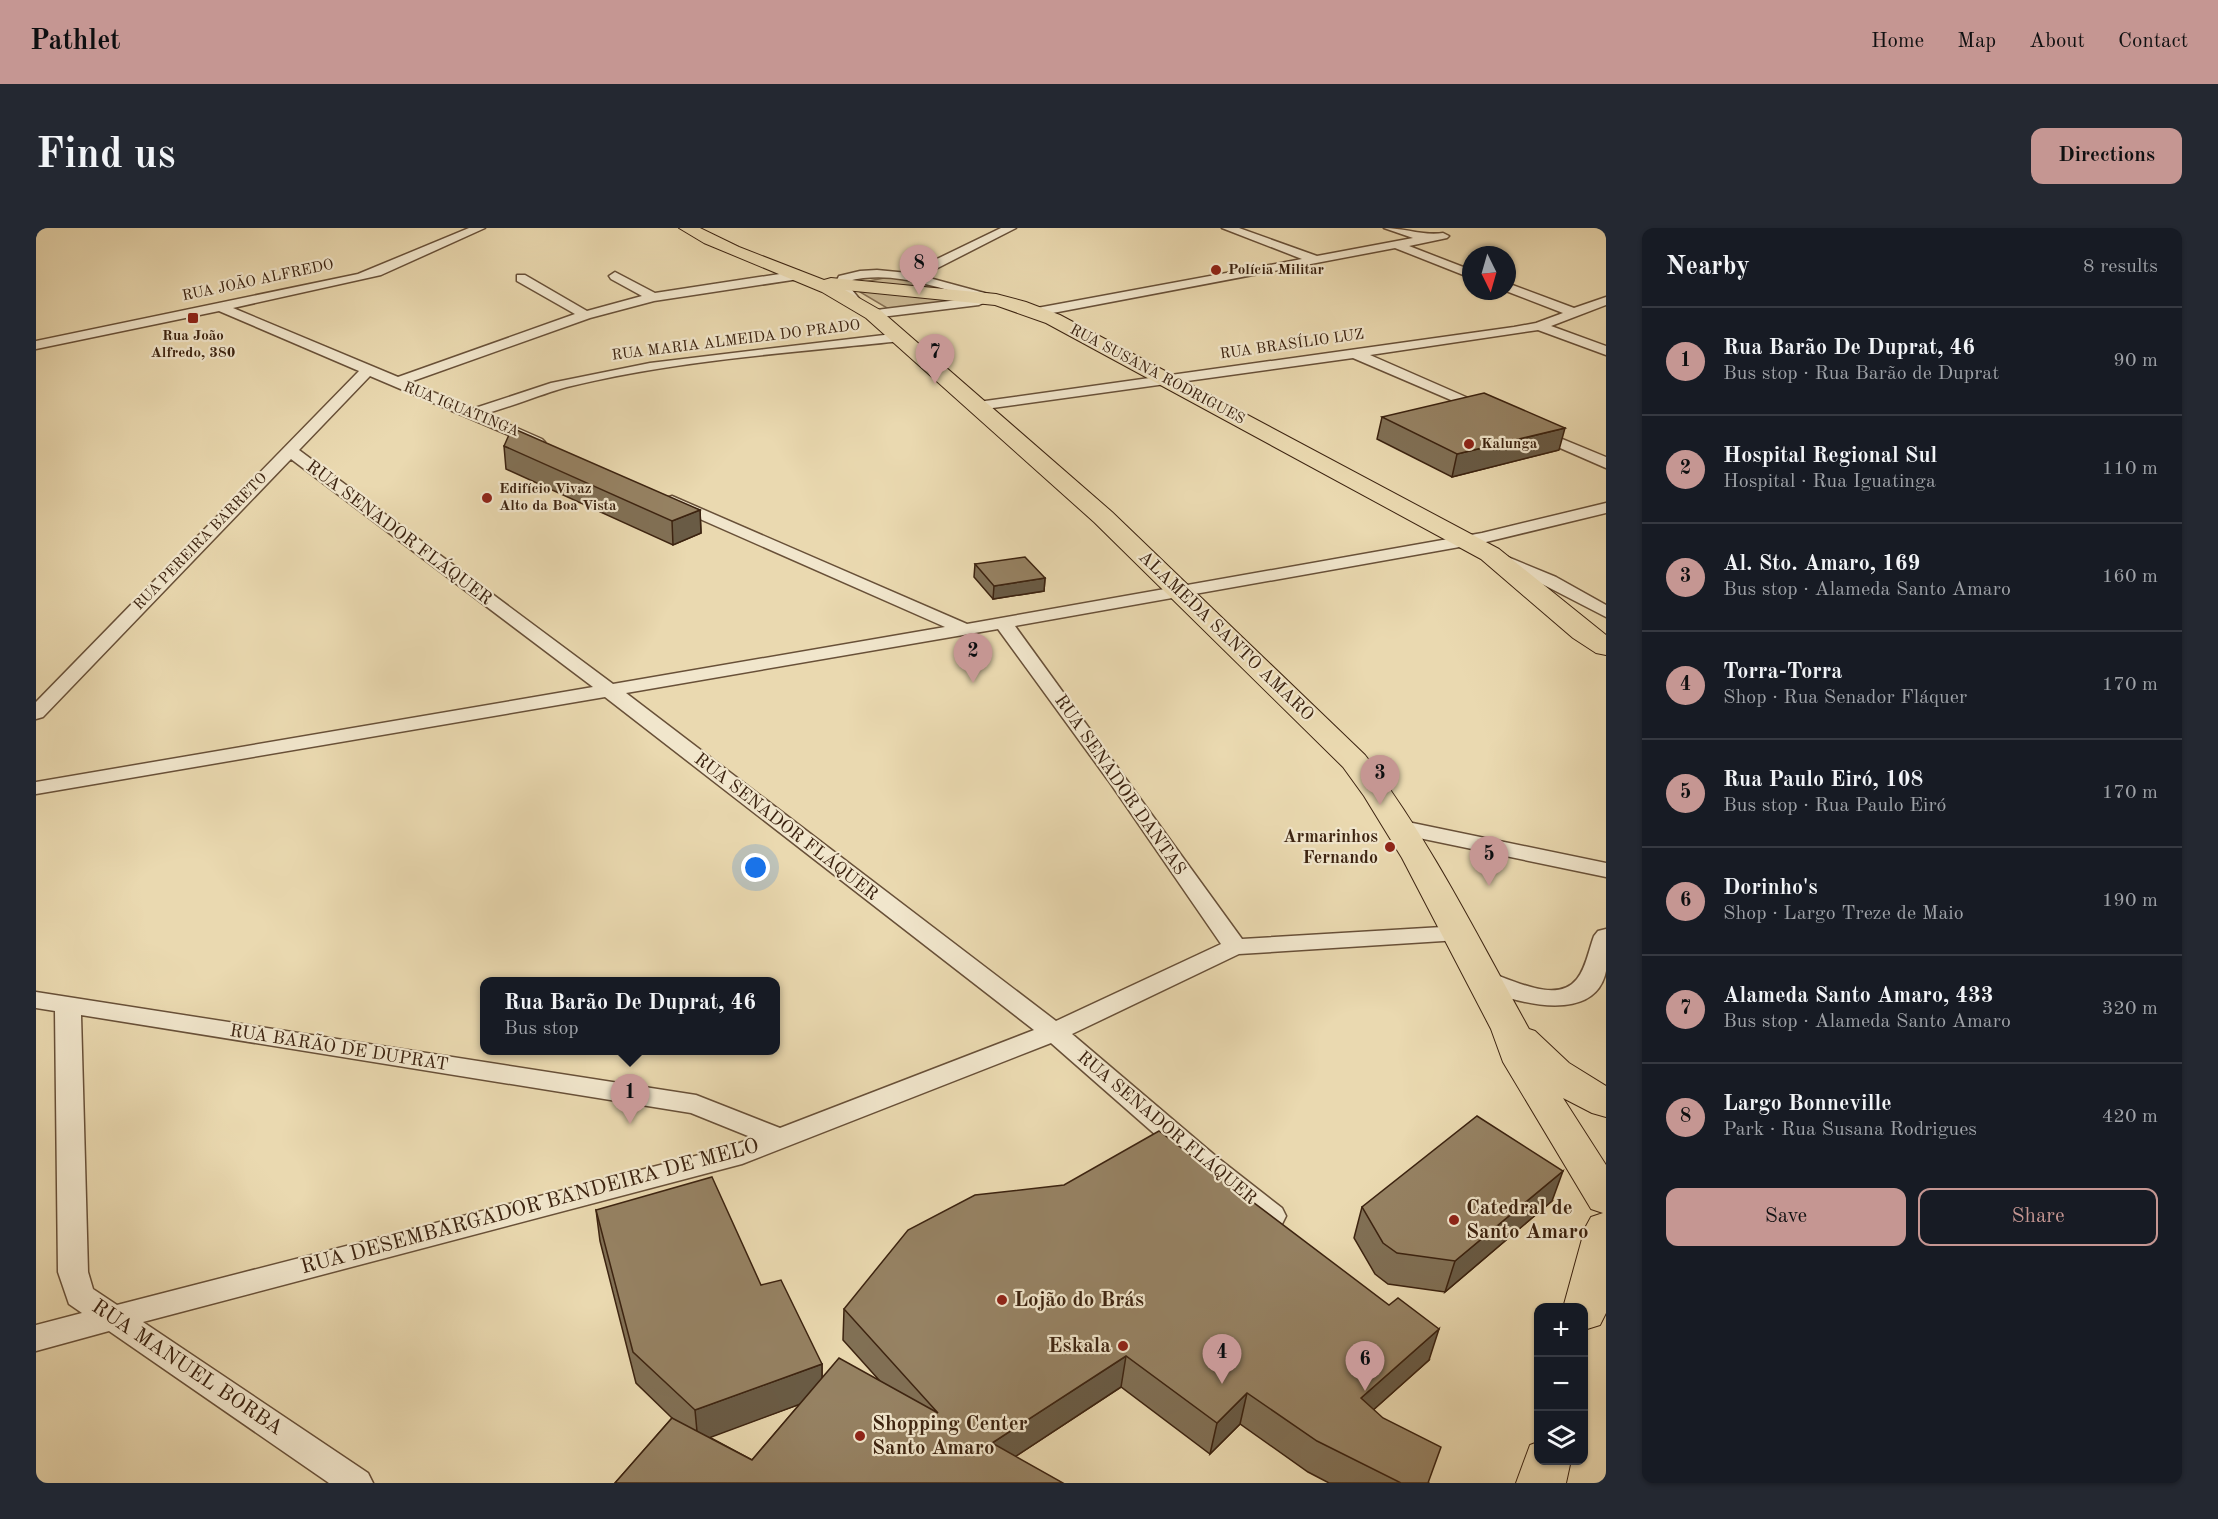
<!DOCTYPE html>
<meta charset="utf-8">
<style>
:root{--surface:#171b24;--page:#242831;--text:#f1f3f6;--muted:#9ea1a6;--line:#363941;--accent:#c59692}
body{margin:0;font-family:"Old Standard TT",serif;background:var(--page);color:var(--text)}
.controls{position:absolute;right:18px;bottom:18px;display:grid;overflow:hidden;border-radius:12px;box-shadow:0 2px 4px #0004}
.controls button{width:54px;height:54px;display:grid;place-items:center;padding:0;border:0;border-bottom:2px solid var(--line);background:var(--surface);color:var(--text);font:30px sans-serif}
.compass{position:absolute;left:1426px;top:18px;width:54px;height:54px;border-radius:50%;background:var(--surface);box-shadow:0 2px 4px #0004;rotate:175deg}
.you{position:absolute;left:720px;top:640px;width:21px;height:21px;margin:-15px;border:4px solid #fff;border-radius:50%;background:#1a73e8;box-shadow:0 0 0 9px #1a73e833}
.badge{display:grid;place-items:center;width:39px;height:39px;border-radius:50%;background:var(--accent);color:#111;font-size:20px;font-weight:700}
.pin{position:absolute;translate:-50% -50px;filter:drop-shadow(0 2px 3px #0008)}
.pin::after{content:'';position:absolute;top:32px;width:21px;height:18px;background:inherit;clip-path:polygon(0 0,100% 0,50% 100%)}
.popup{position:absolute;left:444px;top:749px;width:300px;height:78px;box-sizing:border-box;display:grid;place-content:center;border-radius:12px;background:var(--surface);filter:drop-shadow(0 2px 4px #0005);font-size:20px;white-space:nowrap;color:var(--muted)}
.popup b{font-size:22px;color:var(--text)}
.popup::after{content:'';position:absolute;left:50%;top:100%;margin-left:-12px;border:12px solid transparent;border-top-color:var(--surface)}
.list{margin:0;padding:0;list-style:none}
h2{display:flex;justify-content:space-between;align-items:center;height:78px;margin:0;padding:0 24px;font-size:26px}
h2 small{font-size:20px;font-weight:400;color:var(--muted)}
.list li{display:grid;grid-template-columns:39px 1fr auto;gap:18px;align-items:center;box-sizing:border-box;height:108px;padding:0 24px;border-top:2px solid var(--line)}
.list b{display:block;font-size:22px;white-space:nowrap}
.list p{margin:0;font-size:20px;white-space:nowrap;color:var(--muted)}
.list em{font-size:20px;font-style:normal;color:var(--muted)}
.actions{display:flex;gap:12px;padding:18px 24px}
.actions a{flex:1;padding:14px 0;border:2px solid var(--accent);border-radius:12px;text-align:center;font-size:21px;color:var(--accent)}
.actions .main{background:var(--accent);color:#111}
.icon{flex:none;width:33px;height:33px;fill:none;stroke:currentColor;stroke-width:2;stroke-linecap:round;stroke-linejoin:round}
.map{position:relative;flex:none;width:1570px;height:1255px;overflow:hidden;border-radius:12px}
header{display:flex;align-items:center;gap:36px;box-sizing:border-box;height:84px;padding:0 30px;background:var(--accent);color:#111}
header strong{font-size:28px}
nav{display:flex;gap:33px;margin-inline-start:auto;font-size:21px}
.intro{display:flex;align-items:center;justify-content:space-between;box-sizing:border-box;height:144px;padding:0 36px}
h1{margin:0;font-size:42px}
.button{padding:15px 27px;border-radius:12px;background:var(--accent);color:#111;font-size:21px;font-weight:700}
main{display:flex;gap:36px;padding:0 36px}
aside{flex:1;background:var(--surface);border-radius:12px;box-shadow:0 2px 4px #0004}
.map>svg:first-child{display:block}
</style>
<header>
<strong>Pathlet</strong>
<nav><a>Home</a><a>Map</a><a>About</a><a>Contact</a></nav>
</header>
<div class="intro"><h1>Find us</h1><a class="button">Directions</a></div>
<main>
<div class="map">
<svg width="1570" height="1255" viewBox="0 0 1570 1255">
<rect width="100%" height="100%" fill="#ead9b0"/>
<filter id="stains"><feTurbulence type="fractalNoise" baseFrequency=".00333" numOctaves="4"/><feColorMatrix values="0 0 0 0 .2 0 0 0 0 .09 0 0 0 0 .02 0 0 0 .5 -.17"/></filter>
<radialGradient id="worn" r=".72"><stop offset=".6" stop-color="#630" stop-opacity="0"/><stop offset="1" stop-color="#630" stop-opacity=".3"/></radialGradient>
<!-- green -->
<path fill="#ccba95" stroke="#846e52" stroke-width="1.5" d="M853,49L876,50L948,70L856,83L824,64L821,59L823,55Z"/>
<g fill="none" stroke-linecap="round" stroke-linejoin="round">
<!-- street casing -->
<g stroke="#685038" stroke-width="3">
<path id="street" d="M433,0H449L345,47L197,80L362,149L539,86L481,53V47H489L551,83L606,68L575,51L573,48L579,44L619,65L763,43L769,47L763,51L618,73L554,90L374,154L436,181L515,155L614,135L865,105L872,109L865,113C754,125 640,132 531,159C503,167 477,178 449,186L506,211L509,214L506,217L501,219L334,148L263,222L577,456L909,399L630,276L628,273L630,270L636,268L931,396L1446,305L1570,275V285L1446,315L979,398L1206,711L1423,698L1431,700L1435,705L1431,710L1423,712L1203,726L1036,806L1182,930L1246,980L1250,988L1246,996L1236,999L1226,996L1162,944L1015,815L706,936L107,1094L332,1245L337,1255H293L73,1103L0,1123V1097L46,1085L33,1076L22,1044L19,783L0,780V764L660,867L744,900L998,802L569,469L0,566V554L557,459L255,231L7,489L0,491V474L323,143L183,83L0,121V113L322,46ZM962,401L1072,552L1185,716L1020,793L590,465ZM45,787L655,885L717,910L690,920L81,1077L57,1061L52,1044Z
M965,0H980L886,48L956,67L958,70L943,77L837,90L832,89L831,86L832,83L938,70C897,58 855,42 812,53L811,56L826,74L820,78L816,77L799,56L803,48L824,43L841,42L872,45Z
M1186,0H1203L1281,28L1377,10L1348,0C1369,0 1387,8 1407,5L1413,8L1411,10L1373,18L1435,42V50L1359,20L1001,88L995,84L1001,80L1266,31Z
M1471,55L1538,80L1570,69V77L1515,98L1570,118V127L1502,102L1334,127L1455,180L1457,183L1450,187L1317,130L942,182L935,178L942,174L1478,99L1500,95L1527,85L1470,63Z
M1497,199L1570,229V240L1492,206L1490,203Z
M1462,325L1520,349L1570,377V389L1508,357L1456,334L1453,330L1456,326Z
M1367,593L1570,635V649L1359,605L1356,600L1359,595Z
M1570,701C1570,714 1570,730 1570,743C1561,789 1502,779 1470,769C1458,764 1441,761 1434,750L1437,744L1446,742C1472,749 1520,778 1541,751C1550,740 1553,721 1558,708L1562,703Z"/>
</g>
<!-- primary casing -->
<g stroke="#3c2310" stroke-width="2">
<path id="primary" d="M643,0H664L703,19L788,52L795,50L960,66L990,74L1024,87L1463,321L1570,407V427L1560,425L1537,410L1445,331L1010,95L959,77L809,62L844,82L1076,284L1329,527C1394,612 1441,707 1493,801L1499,803L1533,835L1570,858V889L1556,885L1527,870L1570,937V1085L1564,1097L1548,1102V1080H1527L1549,1000L1555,989L1567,985L1555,981L1467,834L1455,801L1366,630L1328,568L1307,539L1058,294L830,90L786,64L668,15Z
M1502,1214V1232H1535L1530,1255H1480L1494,1217Z"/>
</g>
<!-- street -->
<use href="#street" fill="#f1e6cc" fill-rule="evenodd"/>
<!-- primary -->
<use href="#primary" fill="#ead9b0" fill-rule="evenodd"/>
</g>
<!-- wall -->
<path fill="#817055" stroke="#3c2310" stroke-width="1.5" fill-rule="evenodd" d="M1346,189L1523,222L1416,249L1341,211Z
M468,218L664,282L665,305L637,317L470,241Z
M939,336L1009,350L1008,363L957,371L938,349Z
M1516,973L1409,1064L1352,1056L1339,1046L1318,1010L1326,979Z
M560,982L725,1057L786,1136V1150L843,1152L807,1112L808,1081L1393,1132L1337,1182L1393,1255H1293L1272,1244L1204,1196L1174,1226L1085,1159L980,1228L579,1255L636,1190L600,1155L564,1013ZM764,1176L716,1232L673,1209Z"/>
<!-- shaded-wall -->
<path fill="#695b45" stroke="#3c2310" stroke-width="1.5" d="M1529,200L1523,222L1416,249L1421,226Z
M664,282L665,305L637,317L636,293Z
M1009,350L1008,363L957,371L958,358Z
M1527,943L1516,973L1409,1064L1419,1033Z
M1403,1101L1393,1132L1316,1201L1325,1170Z
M1090,1128L1085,1159L953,1246L956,1215Z
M786,1136V1168L662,1214L659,1182Z
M1211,1165L1204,1196L1174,1226L1181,1195Z"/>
<!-- building -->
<path fill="#968263" stroke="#3c2310" stroke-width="1.5" d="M1448,165L1529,200L1421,226L1346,189Z
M476,200L664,282L636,293L468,218Z
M989,329L1009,350L958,358L939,336Z
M1441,888L1527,943L1419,1033L1361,1025L1347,1015L1326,979Z
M1123,903L1353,1077L1362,1070L1403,1101L1325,1170L1347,1190L1405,1219L1392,1255H1365L1281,1213L1211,1165L1181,1195L1090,1128L956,1215L1027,1255H579L636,1190L716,1232L803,1130L902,1185L808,1081L872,1002L939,967L1028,957Z
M676,949L725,1057L745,1052L786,1136L659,1182L597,1124L560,982Z"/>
<!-- markers -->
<g fill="#8f2418" stroke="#f1e6cc" stroke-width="2">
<circle cx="1180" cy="42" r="6"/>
<rect x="151" y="84" width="12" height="12" rx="3"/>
<circle cx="1433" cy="216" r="6"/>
<circle cx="451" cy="270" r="6"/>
<circle cx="1354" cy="619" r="6"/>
<circle cx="1418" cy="992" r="6"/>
<circle cx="966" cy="1072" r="6"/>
<circle cx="1087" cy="1118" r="6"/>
<circle cx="824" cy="1208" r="6"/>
</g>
<g text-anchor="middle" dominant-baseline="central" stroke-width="4.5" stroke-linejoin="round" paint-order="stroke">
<!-- far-poi labels -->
<g font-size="15" font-weight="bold" fill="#3c2310" stroke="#f1e6cc" text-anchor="start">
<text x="1192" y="42">Polícia Militar</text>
<text x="157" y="108" text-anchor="middle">Rua João<tspan x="157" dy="17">Alfredo, 380</tspan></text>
<text x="1445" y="216">Kalunga</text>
<text x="463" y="261">Edifício Vivaz<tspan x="463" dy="17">Alto da Boa Vista</tspan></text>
</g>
<!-- far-street labels -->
<g font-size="15" fill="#3c2310" stroke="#f1e6cc">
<text transform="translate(222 53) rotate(-12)">RUA JOÃO ALFREDO</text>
<text transform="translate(700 113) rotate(-7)">RUA MARIA ALMEIDA DO PRADO</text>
<text transform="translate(1256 117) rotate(-8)">RUA BRASÍLIO LUZ</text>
<text transform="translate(1121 147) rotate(28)">RUA SUSANA RODRIGUES</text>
<text transform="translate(425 182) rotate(22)">RUA IGUATINGA</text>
<text transform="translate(165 314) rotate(-46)">RUA PEREIRA BARRETO</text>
</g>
<!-- street labels -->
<g font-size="18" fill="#3c2310" stroke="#f1e6cc">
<text transform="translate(363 305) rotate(37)">RUA SENADOR FLÁQUER</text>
<text transform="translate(1190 408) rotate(44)">ALAMEDA SANTO AMARO</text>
<text transform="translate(1084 557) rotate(55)">RUA SENADOR DANTAS</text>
<text transform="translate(750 599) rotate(38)">RUA SENADOR FLÁQUER</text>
<text transform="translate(303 820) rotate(9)">RUA BARÃO DE DUPRAT</text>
<text transform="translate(1131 900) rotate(40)">RUA SENADOR FLÁQUER</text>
</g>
<!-- poi labels -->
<g font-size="18" font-weight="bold" fill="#3c2310" stroke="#f1e6cc" text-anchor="end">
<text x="1342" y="609">Armarinhos<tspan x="1342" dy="21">Fernando</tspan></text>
</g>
<!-- near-street labels -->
<g font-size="21" fill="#3c2310" stroke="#f1e6cc">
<text transform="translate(494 979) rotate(-15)">RUA DESEMBARGADOR BANDEIRA DE MELO</text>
<text transform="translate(151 1140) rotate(34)">RUA MANUEL BORBA</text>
</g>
<!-- near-poi labels -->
<g font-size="21" font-weight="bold" fill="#3c2310" stroke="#f1e6cc" text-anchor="start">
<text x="1430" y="980">Catedral de<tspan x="1430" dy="24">Santo Amaro</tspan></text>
<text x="978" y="1072">Lojão do Brás</text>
<text x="1075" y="1118" text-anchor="end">Eskala</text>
<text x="836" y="1196">Shopping Center<tspan x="836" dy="24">Santo Amaro</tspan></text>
</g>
</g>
<rect width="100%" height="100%" filter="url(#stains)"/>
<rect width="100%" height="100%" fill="url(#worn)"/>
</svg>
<div class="controls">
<button>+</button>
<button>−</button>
<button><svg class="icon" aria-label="layers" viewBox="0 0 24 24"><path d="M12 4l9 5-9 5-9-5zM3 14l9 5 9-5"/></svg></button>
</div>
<svg class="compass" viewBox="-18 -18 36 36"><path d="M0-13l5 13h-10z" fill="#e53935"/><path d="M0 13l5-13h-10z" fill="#9ea1a6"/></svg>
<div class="you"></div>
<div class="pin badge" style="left:594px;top:896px">1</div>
<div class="popup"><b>Rua Barão De Duprat, 46</b>Bus stop</div>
<div class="pin badge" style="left:937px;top:455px">2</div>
<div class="pin badge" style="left:1344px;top:577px">3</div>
<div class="pin badge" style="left:1186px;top:1156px">4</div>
<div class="pin badge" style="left:1453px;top:658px">5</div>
<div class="pin badge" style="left:1329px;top:1163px">6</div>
<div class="pin badge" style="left:899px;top:156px">7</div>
<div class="pin badge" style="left:883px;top:67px">8</div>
</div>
<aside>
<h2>Nearby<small>8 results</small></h2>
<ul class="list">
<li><span class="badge">1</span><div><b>Rua Barão De Duprat, 46</b><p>Bus stop · Rua Barão de Duprat</p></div><em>90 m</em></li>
<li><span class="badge">2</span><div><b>Hospital Regional Sul</b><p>Hospital · Rua Iguatinga</p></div><em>110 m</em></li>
<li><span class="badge">3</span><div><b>Al. Sto. Amaro, 169</b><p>Bus stop · Alameda Santo Amaro</p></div><em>160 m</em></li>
<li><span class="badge">4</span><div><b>Torra-Torra</b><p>Shop · Rua Senador Fláquer</p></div><em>170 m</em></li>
<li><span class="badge">5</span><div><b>Rua Paulo Eiró, 108</b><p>Bus stop · Rua Paulo Eiró</p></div><em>170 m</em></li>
<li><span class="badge">6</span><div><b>Dorinho's</b><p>Shop · Largo Treze de Maio</p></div><em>190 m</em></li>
<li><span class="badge">7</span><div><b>Alameda Santo Amaro, 433</b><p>Bus stop · Alameda Santo Amaro</p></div><em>320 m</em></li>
<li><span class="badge">8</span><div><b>Largo Bonneville</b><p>Park · Rua Susana Rodrigues</p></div><em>420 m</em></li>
</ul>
<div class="actions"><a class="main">Save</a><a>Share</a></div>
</aside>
</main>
